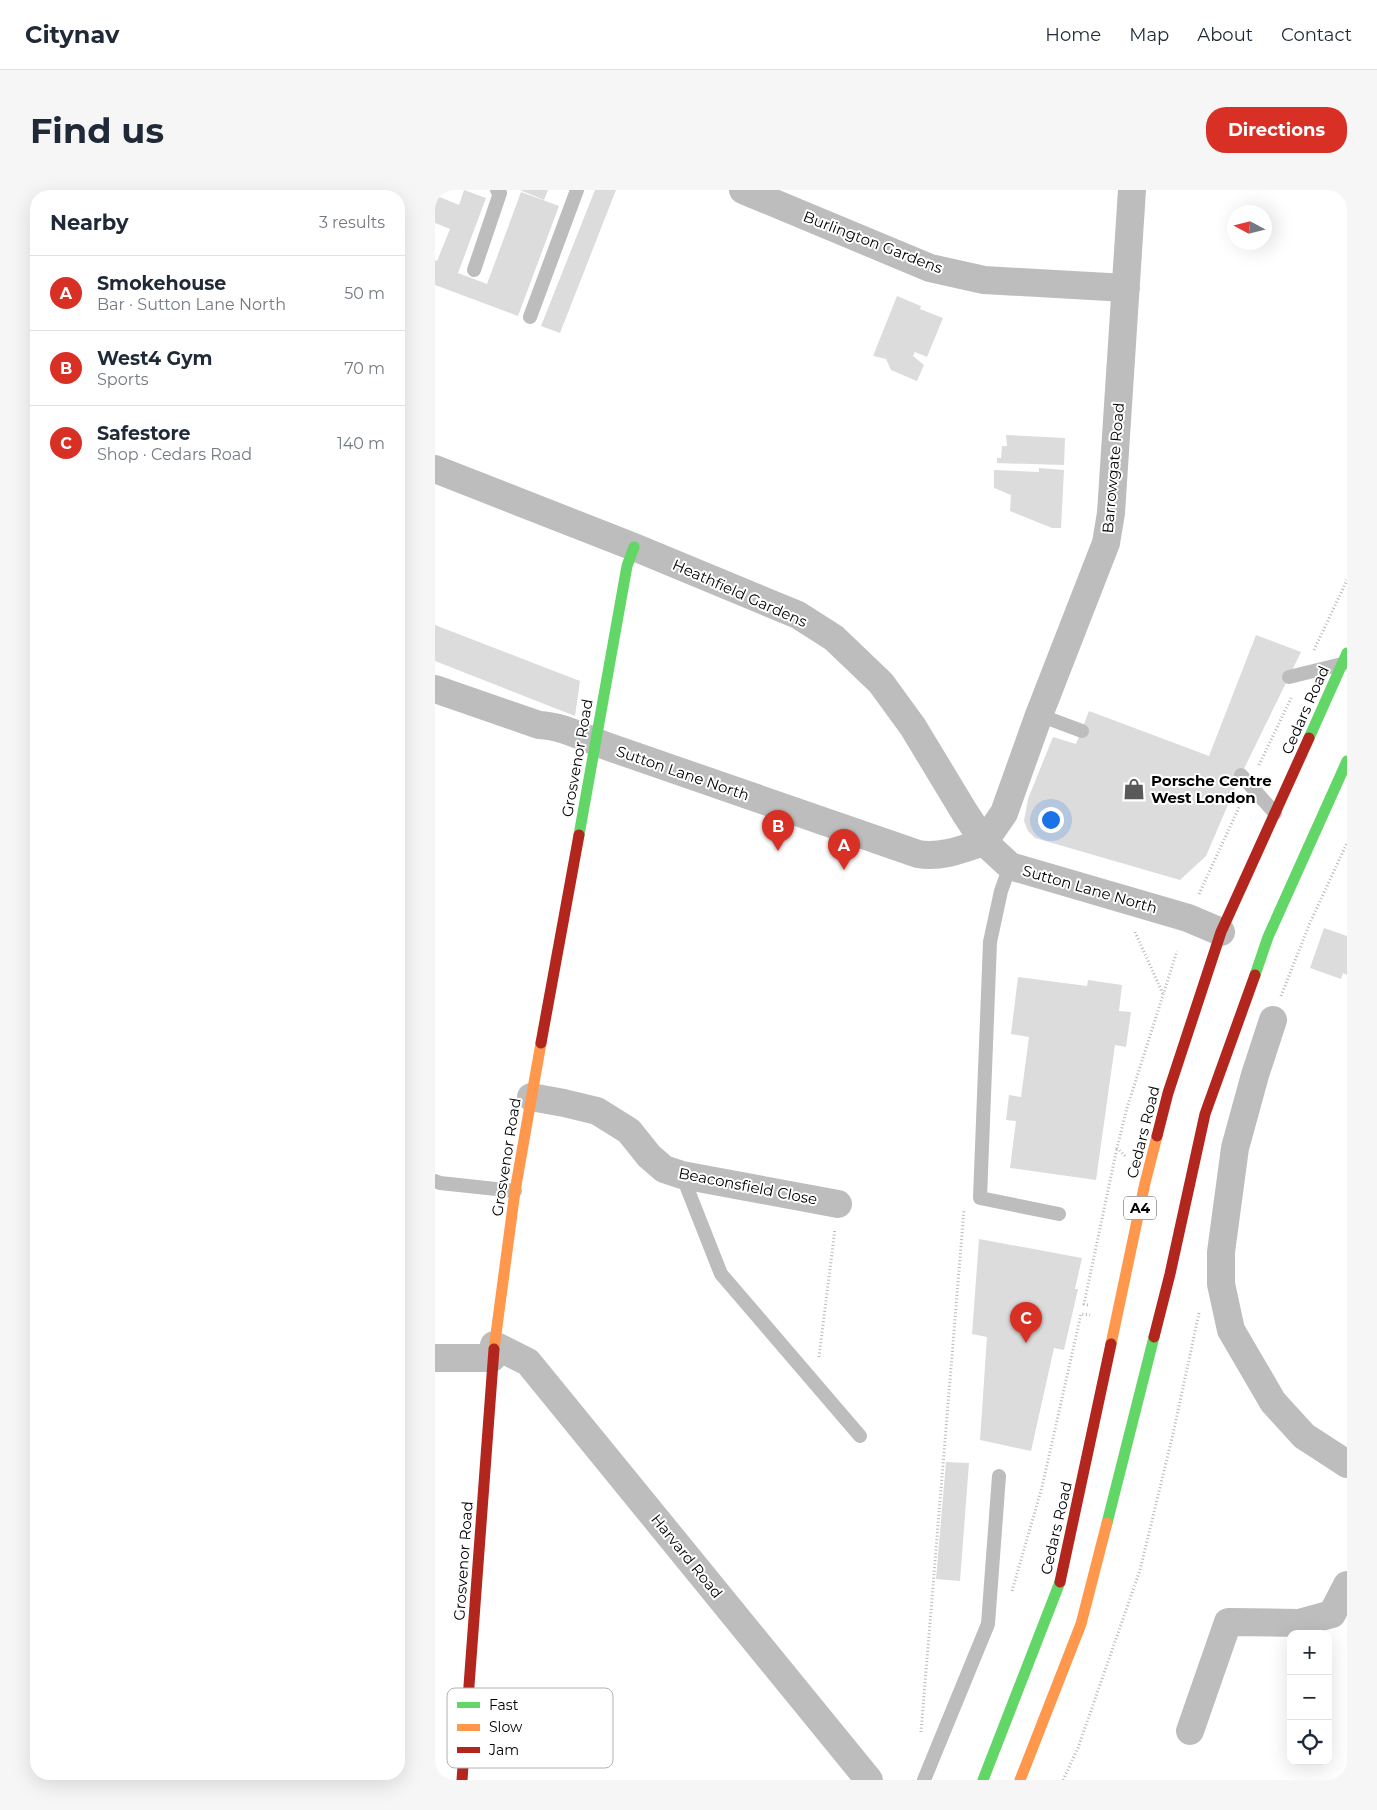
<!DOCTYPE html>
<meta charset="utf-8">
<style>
:root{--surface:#fff;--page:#f6f6f7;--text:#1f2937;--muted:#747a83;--line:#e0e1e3;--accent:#d93025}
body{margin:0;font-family:Montserrat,sans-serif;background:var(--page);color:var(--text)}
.controls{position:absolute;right:15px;bottom:15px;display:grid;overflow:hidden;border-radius:10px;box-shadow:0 5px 20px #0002}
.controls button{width:45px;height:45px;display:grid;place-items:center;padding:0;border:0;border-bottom:1px solid var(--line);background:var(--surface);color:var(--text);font:25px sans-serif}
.compass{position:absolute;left:792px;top:15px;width:45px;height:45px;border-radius:50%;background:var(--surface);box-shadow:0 5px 20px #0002;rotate:277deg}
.you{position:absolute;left:615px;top:629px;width:18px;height:18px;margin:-12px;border:4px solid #fff;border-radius:50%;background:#1a73e8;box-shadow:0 0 0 8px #1a73e833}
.badge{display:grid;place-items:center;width:32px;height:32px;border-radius:50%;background:var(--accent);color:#fff;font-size:16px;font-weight:700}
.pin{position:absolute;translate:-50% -41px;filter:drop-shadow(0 1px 2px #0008)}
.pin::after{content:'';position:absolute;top:26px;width:18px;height:15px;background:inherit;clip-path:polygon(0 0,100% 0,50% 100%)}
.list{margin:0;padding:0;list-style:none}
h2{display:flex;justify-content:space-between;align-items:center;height:65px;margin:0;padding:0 20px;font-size:21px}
h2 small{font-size:16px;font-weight:400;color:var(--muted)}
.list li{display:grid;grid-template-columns:32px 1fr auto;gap:15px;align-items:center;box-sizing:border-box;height:75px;padding:0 20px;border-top:1px solid var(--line)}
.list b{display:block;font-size:19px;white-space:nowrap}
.list p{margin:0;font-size:16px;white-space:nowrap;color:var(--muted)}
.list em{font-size:16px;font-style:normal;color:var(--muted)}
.icon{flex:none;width:28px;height:28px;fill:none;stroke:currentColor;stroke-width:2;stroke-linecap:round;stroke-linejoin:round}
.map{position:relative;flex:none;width:912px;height:1590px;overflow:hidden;border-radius:20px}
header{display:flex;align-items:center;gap:30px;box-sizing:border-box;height:70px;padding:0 25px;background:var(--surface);border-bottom:1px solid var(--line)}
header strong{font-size:24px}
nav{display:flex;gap:28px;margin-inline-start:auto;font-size:18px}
.intro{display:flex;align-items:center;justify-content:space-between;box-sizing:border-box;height:120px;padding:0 30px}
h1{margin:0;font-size:35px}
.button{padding:12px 22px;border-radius:20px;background:var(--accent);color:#fff;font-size:18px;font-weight:700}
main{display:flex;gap:30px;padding:0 30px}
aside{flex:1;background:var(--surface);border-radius:20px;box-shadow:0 5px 20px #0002}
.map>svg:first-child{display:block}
</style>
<header>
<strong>Citynav</strong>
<nav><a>Home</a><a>Map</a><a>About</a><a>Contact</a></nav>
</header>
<div class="intro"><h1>Find us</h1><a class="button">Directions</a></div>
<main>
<aside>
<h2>Nearby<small>3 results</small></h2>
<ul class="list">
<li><span class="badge">A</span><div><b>Smokehouse</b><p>Bar · Sutton Lane North</p></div><em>50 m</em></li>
<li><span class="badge">B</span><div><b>West4 Gym</b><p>Sports</p></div><em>70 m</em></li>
<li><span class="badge">C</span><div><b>Safestore</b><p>Shop · Cedars Road</p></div><em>140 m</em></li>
</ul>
</aside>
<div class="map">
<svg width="912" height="1590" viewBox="0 0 912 1590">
<rect width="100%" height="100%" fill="#fff"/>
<!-- building -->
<path fill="#dcdcdc" d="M29,0L51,8L23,83L52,94L86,2L124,16L83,126L0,95V70L2,71L15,39L0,33V5L24,15Z
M85,0H113L109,10Z
M160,0H181L125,143L106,136Z
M462,106L486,116L485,119L508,128L492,167L480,162L478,166L489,175L482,191L456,180L451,169L438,166Z
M571,245L630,248L629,275L562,273V268H566L567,256H572Z
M604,278L629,280L626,338H617L575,321L576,305L559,298V280L604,282Z
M0,435L145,491L140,526L0,471Z
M821,445L866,462L804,589L771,666L745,690L600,648L593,641L589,631L593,609L618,547L641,554L654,521L774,566Z
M889,738L912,746V785L908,783L906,789L875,778Z
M583,787L652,796L653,790L687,795L684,821L696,822L691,857L680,855L661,990L575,978L581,931L571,930L574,905L586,907L594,847L576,844Z
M544,1049L647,1068L640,1099H643L629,1160L619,1158L596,1261L545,1250L552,1147L537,1144Z
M511,1272L534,1273L525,1391L501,1389Z"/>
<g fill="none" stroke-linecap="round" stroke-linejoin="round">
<!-- path -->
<path stroke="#b8b8b8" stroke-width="3" stroke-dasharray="1 2.5" stroke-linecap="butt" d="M879,460L912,390
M824,575L857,506
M764,704L805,615
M700,742L728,804
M846,806L874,735L912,653
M690,966L682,958L692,918L742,761
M653,1115L649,1114L682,958
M384,1167L400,1039
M577,1401L607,1297L646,1124L655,1125
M486,1542L529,1020
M628,1590L643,1558L705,1380L738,1244L764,1123"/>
<!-- lane -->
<path stroke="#bdbdbd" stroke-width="14" d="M39,80L65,3L62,0
M95,127L142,0
M854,487L907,474
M604,525L647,541
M806,585L840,623
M575,676L566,701L555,752L545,1008L624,1024
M247,985L286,1084L425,1246
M0,991L5,993L80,1001
M489,1590L553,1434L564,1286"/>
<!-- street -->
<path stroke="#bdbdbd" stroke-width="28" d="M308,0L495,78L549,90L691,98
M0,279L199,357L363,425L399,448L446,493L478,537L530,623L549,652L575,676L753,728L786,742
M0,499L104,535C129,536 151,549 174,557L483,664C506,668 528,659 549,652
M549,652L569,623L604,525L671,353L676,323L697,0
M838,830L820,885L800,958L786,1062V1094L796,1140L838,1212L869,1246L912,1274
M96,907L129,913L162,921L194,941L214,966L229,979L247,985L403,1014
M59,1155L93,1172L434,1590
M0,1168H57
M755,1541L793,1432L864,1433L897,1424L912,1395"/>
<!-- fast -->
<path stroke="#63d668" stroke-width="11" d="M874,548L912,463
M144,645L192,376L199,357
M820,785L833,747L912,571
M672,1333L719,1147
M548,1590L625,1392"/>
<!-- slow -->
<path stroke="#ff974d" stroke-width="11" d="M676,1154L710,993L722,946
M59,1159L80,1001L106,853
M585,1590L646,1434L672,1333"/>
<!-- jam -->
<path stroke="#b3261e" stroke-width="11" d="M106,853L144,645
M722,946L733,903L786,742L874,548
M719,1147L735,1084L770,924L820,785
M625,1392L676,1154
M27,1590L59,1159"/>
</g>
<!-- icons -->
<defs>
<g id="shop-bare" transform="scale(1.725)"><path d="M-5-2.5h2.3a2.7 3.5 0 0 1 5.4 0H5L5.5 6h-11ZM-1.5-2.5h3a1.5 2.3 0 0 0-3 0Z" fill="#595959" stroke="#fff" stroke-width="2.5" paint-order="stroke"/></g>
</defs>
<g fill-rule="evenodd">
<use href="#shop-bare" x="699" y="599"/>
</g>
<g text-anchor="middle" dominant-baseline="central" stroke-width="4" stroke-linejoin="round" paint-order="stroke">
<!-- shield labels -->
<rect fill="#fff" stroke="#4c4c4c" stroke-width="1" x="689" y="1006.5" width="32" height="23" rx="4"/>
<g font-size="14" font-weight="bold" fill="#000">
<text x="705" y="1018">A4</text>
</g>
<!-- street labels -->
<g font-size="15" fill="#000" stroke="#fff">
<text transform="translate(438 52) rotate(21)">Burlington Gardens</text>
<text transform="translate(678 278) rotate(-85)">Barrowgate Road</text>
<text transform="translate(305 403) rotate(24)">Heathfield Gardens</text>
<text transform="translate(870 520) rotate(-66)">Cedars Road</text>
<text transform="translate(142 568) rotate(-80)">Grosvenor Road</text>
<text transform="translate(248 583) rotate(19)">Sutton Lane North</text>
<text transform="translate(655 699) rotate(16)">Sutton Lane North</text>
<text transform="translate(708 942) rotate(-76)">Cedars Road</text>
<text transform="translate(71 967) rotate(-81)">Grosvenor Road</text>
<text transform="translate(313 996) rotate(11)">Beaconsfield Close</text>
<text transform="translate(621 1338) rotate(-77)">Cedars Road</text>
<text transform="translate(252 1366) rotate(51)">Harvard Road</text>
<text transform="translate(28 1371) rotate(-86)">Grosvenor Road</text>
</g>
<!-- poi labels -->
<g font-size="15" font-weight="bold" fill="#000" stroke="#fff" text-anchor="start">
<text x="716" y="590">Porsche Centre<tspan x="716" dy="17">West London</tspan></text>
</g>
</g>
<!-- legend -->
<rect x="12" y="1498" width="166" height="80" rx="8" fill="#fff" stroke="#b2b2b2" stroke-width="1"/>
<rect x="22" y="1512" width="23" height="6" fill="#63d668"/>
<rect x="22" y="1534" width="23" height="7" fill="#ff974d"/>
<rect x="22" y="1557" width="23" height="6" fill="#b3261e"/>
<g font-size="14" fill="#000">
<text x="54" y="1520">Fast</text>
<text x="54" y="1542">Slow</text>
<text x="54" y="1565">Jam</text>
</g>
</svg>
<div class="controls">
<button>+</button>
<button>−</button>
<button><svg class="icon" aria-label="locate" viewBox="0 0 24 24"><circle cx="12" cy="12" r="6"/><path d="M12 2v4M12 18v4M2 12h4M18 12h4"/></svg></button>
</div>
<svg class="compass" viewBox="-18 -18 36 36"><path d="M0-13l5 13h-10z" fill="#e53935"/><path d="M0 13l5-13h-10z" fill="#747a83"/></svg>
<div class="you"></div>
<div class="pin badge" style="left:409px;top:680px">A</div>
<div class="pin badge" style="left:343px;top:661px">B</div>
<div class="pin badge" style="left:591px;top:1153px">C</div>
</div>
</main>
